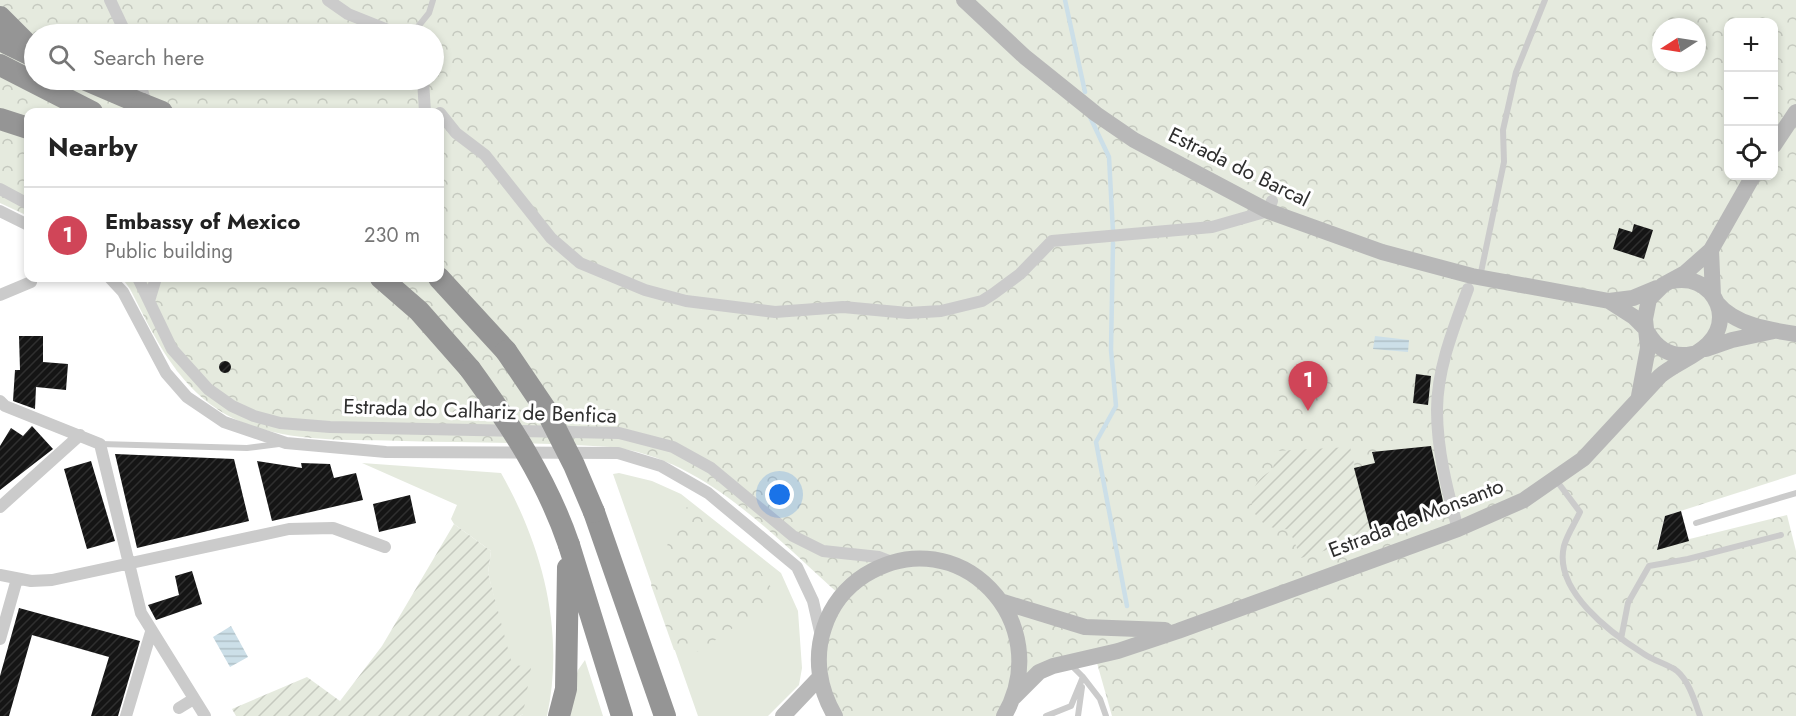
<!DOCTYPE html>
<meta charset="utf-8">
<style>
:root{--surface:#fff;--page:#f6f6f6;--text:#222;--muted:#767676;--line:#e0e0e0;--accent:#d04558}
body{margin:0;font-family:Jost,sans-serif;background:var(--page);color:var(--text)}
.controls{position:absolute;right:18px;top:18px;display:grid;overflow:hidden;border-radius:12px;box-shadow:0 3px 9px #0003}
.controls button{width:54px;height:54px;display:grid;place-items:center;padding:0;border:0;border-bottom:2px solid var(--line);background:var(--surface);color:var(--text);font:30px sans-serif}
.compass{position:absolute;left:1652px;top:18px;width:54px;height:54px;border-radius:50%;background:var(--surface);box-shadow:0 3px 9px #0003;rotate:258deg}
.you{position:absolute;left:780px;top:495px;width:21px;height:21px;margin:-15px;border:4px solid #fff;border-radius:50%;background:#1a73e8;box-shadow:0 0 0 9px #1a73e833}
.badge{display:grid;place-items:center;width:39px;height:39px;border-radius:50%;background:var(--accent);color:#fff;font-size:20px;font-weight:700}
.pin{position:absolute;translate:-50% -50px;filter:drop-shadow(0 2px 3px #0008)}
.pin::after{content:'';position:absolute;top:32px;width:21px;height:18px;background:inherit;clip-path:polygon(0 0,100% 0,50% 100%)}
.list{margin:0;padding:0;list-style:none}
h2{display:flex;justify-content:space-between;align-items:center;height:78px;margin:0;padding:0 24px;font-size:26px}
h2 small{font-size:20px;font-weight:400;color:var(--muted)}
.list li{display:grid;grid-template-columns:39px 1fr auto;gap:18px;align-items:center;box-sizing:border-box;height:96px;padding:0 24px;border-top:2px solid var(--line)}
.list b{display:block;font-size:22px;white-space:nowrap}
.list p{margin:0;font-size:20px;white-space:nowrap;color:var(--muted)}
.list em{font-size:20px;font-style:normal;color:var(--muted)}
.icon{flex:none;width:33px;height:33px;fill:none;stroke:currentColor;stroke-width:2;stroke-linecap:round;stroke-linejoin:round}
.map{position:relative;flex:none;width:1796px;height:716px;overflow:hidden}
.search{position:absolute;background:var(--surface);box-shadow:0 3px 9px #0003;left:24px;top:24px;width:420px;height:66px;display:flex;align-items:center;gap:15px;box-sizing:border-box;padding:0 21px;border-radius:33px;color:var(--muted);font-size:22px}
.panel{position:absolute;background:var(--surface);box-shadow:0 3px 9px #0003;left:24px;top:108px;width:420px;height:174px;border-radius:12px}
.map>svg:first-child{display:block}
</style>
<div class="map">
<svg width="1796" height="716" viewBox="0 0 1796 716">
<defs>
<pattern id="forest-crowns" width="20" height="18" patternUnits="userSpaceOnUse" patternTransform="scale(1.5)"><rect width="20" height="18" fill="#e5eade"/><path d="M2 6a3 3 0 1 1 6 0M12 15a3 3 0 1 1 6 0" fill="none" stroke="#c5c9bf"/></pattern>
<pattern id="garden-furrows" width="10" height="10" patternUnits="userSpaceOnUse" patternTransform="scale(1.5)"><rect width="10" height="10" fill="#e5eade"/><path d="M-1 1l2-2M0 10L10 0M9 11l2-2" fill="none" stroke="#c5c9bf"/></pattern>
<pattern id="water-rules" width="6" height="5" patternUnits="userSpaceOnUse" patternTransform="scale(1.5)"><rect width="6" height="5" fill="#ccdfe8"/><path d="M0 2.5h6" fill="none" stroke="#b0c0c7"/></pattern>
<pattern id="building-hatch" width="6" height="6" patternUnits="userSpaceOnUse" patternTransform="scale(1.5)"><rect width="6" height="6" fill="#151515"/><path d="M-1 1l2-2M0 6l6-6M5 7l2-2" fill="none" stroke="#2f2f2f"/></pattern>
</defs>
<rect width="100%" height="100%" fill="#fff"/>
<!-- grass -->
<path fill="#e5eade" d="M362,463L501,473C543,547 565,632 547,716H520L523,714L488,573L491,551L454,524L451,519L457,505Z
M619,473L652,481L681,494L781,573L798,611L802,668L799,685L768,716H698L613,474Z
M585,660L603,716H565L578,670Z"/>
<!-- forest -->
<path fill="url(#forest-crowns)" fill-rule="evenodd" d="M0,0H1796V474L1665,516L1657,547L1787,515L1796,551V716H1112L1095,656L1054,662L1004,716H838L822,664L840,595C773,536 703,457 610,447C541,442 472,443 404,441C340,439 264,445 210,404C171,374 152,332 130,289L122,278H440V112H28V216L0,203ZM1728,22H1774V176H1728ZM1661,27H1697V63H1661ZM34,34H434V80H34Z
M688,507L752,560L778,597L698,652L674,650L651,585L682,509Z"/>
<!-- garden -->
<path fill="url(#garden-furrows)" d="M1350,447L1372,536L1301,558L1289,529C1249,533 1237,487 1273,470L1275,451Z
M454,524L491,551L488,573L512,664L531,668L523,714L520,716H236L232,709L307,677L340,701L382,646Z"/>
<!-- water -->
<path fill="url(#water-rules)" d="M1375,336L1409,340L1408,352L1373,349Z
M231,626L248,657L230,667L213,637Z"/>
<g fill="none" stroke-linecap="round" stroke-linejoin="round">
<!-- stream -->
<path stroke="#ccdfe8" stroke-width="4.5" d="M1065,0L1085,92
M1090,117L1109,157L1113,232
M1113,243L1111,350L1116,406L1096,442L1127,606"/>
</g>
<!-- building -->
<path fill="url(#building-hatch)" d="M1634,224L1653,230L1644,259L1613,249L1619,228L1632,232Z
M19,336H43V362L68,364L66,390L36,387L35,409L13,401L15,370H20Z
M219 367a6 6 0 1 1 12 0a6 6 0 1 1-12 0Z
M1416,374L1431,376L1428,405L1413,403Z
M32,426L53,449L0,490V446L11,428L23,436Z
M1431,446L1446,515L1372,536L1354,468L1375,463L1372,452Z
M115,454L234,459L249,521L137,548Z
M91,461L115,541L87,549L64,469Z
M257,461L302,468L301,463L330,464L334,478L356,473L363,500L272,521Z
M410,495L416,523L379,532L373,504Z
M1681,511L1689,541L1657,550L1665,516Z
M192,571L202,604L156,620L148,605L179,595L175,576Z
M19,608L140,641L118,716H91L109,657L32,635L9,716H0V676Z"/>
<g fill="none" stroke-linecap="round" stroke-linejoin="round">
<!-- lane -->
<path stroke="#cbcbcb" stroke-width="6" d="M412,34L429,13L433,0
M1480,277L1504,162L1503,130L1516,72L1545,0
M100,444L247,448L279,444
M1556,480L1580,512C1575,523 1567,535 1564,546C1553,591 1612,634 1644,654C1654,661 1668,664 1677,671C1689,681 1695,702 1700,716
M1696,523L1796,493
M1621,639L1628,603L1649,566L1688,559L1781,535
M1083,677L1100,699L1106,716
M1046,716L1071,706L1083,677L1070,664
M1078,716L1082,687"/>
<!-- street -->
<path stroke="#cbcbcb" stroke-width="12" d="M110,0L126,34
M328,0L348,14L398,34
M139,80L147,107
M423,80L425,112
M440,113L456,133L485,155L551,238L580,263L645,290L686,301L775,312L843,307L908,313L941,311L982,301L993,294L1020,274L1052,241L1212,227L1268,211L1272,201
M0,189L28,204
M0,211L28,225
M110,278L123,292L166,373L187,397L224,422L286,443L386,452L618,453L661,466L708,493L797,567L813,601L821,636
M138,278L172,349L208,389L232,406L254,416L280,423L330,427L619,433L673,447L711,468L793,536L823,551L879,557L892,562
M0,295L31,282
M149,301L156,278
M0,401L5,406L100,444L141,613L205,716
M0,507L80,435
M1458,529C1447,490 1437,450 1437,410C1437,369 1454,327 1468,289
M0,575L31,581L52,580L289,529L333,528L385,547
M0,639L17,579
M179,708L192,700
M126,716L151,632"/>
<!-- secondary -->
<path stroke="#b8b8b8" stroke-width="16" d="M964,0L1025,57L1096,114L1134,140L1268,211L1382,252L1472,276L1609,301L1634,317L1646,329
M1774,145L1796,112
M1711,250L1713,295
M1609,301L1633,298L1657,288
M1717,303C1735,325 1769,330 1796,334
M1648,333C1658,350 1673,358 1692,354
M1706,349L1732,340L1774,331
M1639,396L1648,348L1645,319L1649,299L1663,285L1685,273L1711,250L1753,176
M1003,602L1085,627L1165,630
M1014,697L1039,672L1053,666L1118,651L1178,631L1458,529L1524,500L1583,459L1660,376C1681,358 1720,350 1720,317C1720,308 1716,299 1710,292C1699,280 1686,278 1671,281
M783,716L820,677
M835,716C819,689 814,658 824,628C831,606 846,587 865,575C959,517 1058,623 1004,716"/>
<!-- highway -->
<path stroke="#959595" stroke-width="22" d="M0,17L34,51
M0,40L33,56
M0,65L92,112
M86,80L142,104
M0,119L28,128
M381,278L419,311L470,369
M439,278L506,351
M594,512L665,716
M569,545L622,716
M559,716L566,689L568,568"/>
<!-- highway-bridge -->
<path stroke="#959595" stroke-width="22" d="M142,104L162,112
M506,351L546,410L574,465L594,512
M470,369C510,424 547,480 569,545"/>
</g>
<g text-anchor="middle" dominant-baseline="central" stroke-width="6" stroke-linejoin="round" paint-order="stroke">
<!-- street labels -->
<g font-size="21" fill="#2e2e2e" stroke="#fff">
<text transform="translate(1239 167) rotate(26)">Estrada do Barcal</text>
<text transform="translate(480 411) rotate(2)">Estrada do Calhariz de Benfica</text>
<text transform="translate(1416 518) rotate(-21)">Estrada de Monsanto</text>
</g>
</g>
</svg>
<div class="controls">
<button>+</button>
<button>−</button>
<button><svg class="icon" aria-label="locate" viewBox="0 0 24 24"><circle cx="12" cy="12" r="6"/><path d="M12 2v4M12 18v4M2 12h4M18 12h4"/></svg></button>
</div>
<svg class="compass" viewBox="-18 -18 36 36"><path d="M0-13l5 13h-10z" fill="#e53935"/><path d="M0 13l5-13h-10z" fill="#767676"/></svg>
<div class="you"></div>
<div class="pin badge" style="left:1308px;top:411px">1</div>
<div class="search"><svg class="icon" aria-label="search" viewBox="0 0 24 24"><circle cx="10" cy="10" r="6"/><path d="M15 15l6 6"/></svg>Search here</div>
<section class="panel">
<h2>Nearby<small></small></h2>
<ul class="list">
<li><span class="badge">1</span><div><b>Embassy of Mexico</b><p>Public building</p></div><em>230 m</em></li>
</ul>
</section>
</div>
